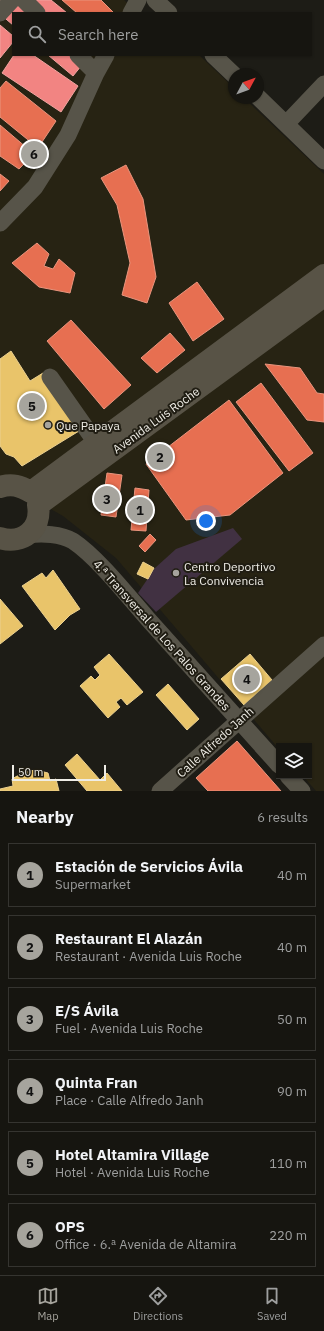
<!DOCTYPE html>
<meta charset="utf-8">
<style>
:root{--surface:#161510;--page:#1f1e19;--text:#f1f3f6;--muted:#9e9f9f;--line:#353430;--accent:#a6a49d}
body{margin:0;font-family:"IBM Plex Sans",sans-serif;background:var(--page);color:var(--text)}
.controls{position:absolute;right:12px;bottom:12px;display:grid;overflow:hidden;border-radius:0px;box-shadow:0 1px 3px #0004}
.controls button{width:36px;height:36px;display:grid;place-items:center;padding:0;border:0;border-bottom:1px solid var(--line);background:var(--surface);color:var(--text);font:20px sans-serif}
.compass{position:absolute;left:228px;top:68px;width:36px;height:36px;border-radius:50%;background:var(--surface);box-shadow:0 1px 3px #0004;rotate:49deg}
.scale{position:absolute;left:12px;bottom:10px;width:94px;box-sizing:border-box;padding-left:4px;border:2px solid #efede6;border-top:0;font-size:11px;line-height:14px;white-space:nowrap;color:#efede6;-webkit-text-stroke:3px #201d13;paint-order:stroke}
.you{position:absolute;left:206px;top:521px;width:14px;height:14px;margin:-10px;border:3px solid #fff;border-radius:50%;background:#1a73e8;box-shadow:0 0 0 6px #1a73e833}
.badge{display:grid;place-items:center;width:26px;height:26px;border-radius:50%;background:var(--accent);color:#111;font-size:13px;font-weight:700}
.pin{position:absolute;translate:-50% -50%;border:2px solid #fff;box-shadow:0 1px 4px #0006}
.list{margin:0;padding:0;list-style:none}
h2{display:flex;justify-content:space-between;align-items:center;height:52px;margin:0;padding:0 16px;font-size:17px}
h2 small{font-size:13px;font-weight:400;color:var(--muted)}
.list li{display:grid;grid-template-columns:26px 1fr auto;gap:12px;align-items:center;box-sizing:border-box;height:64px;margin:0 8px 8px;padding:0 8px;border:1px solid var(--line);border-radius:0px}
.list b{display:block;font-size:15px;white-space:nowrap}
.list p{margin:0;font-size:13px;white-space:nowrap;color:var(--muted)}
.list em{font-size:13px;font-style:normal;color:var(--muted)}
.icon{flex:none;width:22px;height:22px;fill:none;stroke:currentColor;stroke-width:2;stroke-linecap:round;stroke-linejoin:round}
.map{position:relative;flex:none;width:324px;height:791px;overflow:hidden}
.search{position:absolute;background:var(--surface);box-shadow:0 1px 3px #0004;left:12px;right:12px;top:12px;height:44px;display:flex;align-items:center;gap:10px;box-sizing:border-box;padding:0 14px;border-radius:0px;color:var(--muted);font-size:15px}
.sheet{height:484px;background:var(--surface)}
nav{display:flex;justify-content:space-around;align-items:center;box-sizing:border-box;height:56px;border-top:1px solid var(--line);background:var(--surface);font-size:11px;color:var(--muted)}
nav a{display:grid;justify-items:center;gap:2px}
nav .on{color:var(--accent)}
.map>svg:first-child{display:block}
</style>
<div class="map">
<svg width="324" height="791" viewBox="0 0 324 791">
<rect width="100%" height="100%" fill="#1d1c16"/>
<!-- built -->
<path fill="#272313" d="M0,0H124L138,13H13V55H199L234,88V98H244L324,174V791H316L303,776H309V746H279V749L116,558L63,516L0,480Z"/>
<!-- green -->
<path fill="#413142" d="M233,528L242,539L156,612L138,593L155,568L176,549Z"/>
<!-- homes -->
<path fill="#e9c46a" stroke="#ebd08f" d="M11,351L30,381L43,373L79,431L22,466L14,457L6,454L0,446V359Z
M143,562L154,568L148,579L137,574Z
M53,570L80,609L70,615L55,630L22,586L42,573L46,578Z
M0,599L23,626L0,644Z
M109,654L143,692L127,705L121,698L116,702L120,707L108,718L80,686L91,676L95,680L100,675L94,667Z
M250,654L272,680L244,705L221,679Z
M168,684L199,719L187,730L156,695Z
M77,754L100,780L107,773L122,791H87L65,765Z
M36,770L48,773L50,781L56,779L59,791H0V789L13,786L12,779L24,772Z"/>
<!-- shops -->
<path fill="#e76f51" stroke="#e9957e" d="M62,0H101L114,13H77Z
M6,81L56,121L38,148L0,117V88Z
M0,125L34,154L19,169L0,156Z
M126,165L143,199L156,277L147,303L122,295L130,263L117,205L101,178Z
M0,174L9,181L0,191Z
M37,243L49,254L44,266L53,269L59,259L75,273L70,293L39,287L12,263Z
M197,282L224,319L193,341L169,303Z
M71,320L131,385L104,409L47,341Z
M170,333L185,350L157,373L141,358Z
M265,364L300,368L317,393L324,394V422L307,420Z
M261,383L313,453L289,471L236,402Z
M229,400L283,473L230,515L186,520L146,464Z
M107,473L122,475L116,517L101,515Z
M135,488L149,490L146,531L131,530Z
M150,534L156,540L145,552L139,546Z
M237,741L281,791H208L196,778Z"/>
<!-- health -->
<path fill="#f28482" stroke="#f1a4a0" d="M0,0H51L67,13H13V25L0,14Z
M0,25L13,36V42L0,58Z
M14,55H33L78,86L61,112L2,73Z
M48,55H90L73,76Z"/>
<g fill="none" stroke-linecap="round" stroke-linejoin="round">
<!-- minor -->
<path stroke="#575449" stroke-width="17" d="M24,0L37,13
M155,0L169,13
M0,13L12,0
M131,13L138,0
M78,55L96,73
M213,55L234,75
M258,97L324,161
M286,124L324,84
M0,223L35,187L68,135L96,73L106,55
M50,377L97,444
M28,535C42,533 61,534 73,541C97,557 127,595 147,618C191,667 235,716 279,765
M288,776L302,791
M160,791L324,645"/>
<!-- major -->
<path stroke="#585346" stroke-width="22" d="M0,487C12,483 20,486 31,492L324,275
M0,538C23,545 42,529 38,505L324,296"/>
</g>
<!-- markers -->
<g fill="#a6a49d" stroke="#201d13" stroke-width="1.5">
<circle cx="48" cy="425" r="4"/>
<circle cx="176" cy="573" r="4"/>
</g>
<g text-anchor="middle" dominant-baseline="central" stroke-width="4" stroke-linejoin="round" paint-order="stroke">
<!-- street labels -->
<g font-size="12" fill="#efede6" stroke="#201d13">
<text transform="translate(156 420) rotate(-36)">Avenida Luis Roche</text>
<text transform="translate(162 635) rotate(48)">4.ª Transversal de Los Palos Grandes</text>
<text transform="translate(215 742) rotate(-42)">Calle Alfredo Janh</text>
</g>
<!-- poi labels -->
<g font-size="12" fill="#efede6" stroke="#201d13" text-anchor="start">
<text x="56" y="425">Que Papaya</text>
<text x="184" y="566">Centro Deportivo<tspan x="184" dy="14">La Convivencia</tspan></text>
</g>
</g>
</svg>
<div class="controls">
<button><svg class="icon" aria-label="layers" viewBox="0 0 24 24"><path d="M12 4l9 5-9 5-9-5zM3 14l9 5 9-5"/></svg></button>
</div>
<svg class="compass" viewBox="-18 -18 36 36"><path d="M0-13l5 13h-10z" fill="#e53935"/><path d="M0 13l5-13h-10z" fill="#9e9f9f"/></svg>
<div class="scale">50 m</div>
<div class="you"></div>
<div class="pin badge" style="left:140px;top:510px">1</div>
<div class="pin badge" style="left:160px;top:457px">2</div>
<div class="pin badge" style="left:107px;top:499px">3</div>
<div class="pin badge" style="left:247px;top:679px">4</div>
<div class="pin badge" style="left:32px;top:406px">5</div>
<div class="pin badge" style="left:34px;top:154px">6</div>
<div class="search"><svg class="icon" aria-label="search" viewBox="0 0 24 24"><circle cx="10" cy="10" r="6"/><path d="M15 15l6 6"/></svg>Search here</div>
</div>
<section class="sheet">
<h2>Nearby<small>6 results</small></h2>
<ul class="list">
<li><span class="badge">1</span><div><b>Estación de Servicios Ávila</b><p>Supermarket</p></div><em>40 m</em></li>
<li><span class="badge">2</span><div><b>Restaurant El Alazán</b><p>Restaurant · Avenida Luis Roche</p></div><em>40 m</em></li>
<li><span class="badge">3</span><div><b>E/S Ávila</b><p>Fuel · Avenida Luis Roche</p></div><em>50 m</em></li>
<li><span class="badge">4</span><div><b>Quinta Fran</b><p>Place · Calle Alfredo Janh</p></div><em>90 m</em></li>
<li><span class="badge">5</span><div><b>Hotel Altamira Village</b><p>Hotel · Avenida Luis Roche</p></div><em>110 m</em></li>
<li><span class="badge">6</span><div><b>OPS</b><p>Office · 6.ª Avenida de Altamira</p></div><em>220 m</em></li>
</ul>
</section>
<nav>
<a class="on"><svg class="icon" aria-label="map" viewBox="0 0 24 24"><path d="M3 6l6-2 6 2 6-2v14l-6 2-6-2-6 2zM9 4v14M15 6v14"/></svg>Map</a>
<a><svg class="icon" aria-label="directions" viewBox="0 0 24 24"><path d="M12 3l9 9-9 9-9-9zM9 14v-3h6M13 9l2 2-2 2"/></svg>Directions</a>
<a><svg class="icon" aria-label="saved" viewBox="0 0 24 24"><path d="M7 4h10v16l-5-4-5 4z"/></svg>Saved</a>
</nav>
